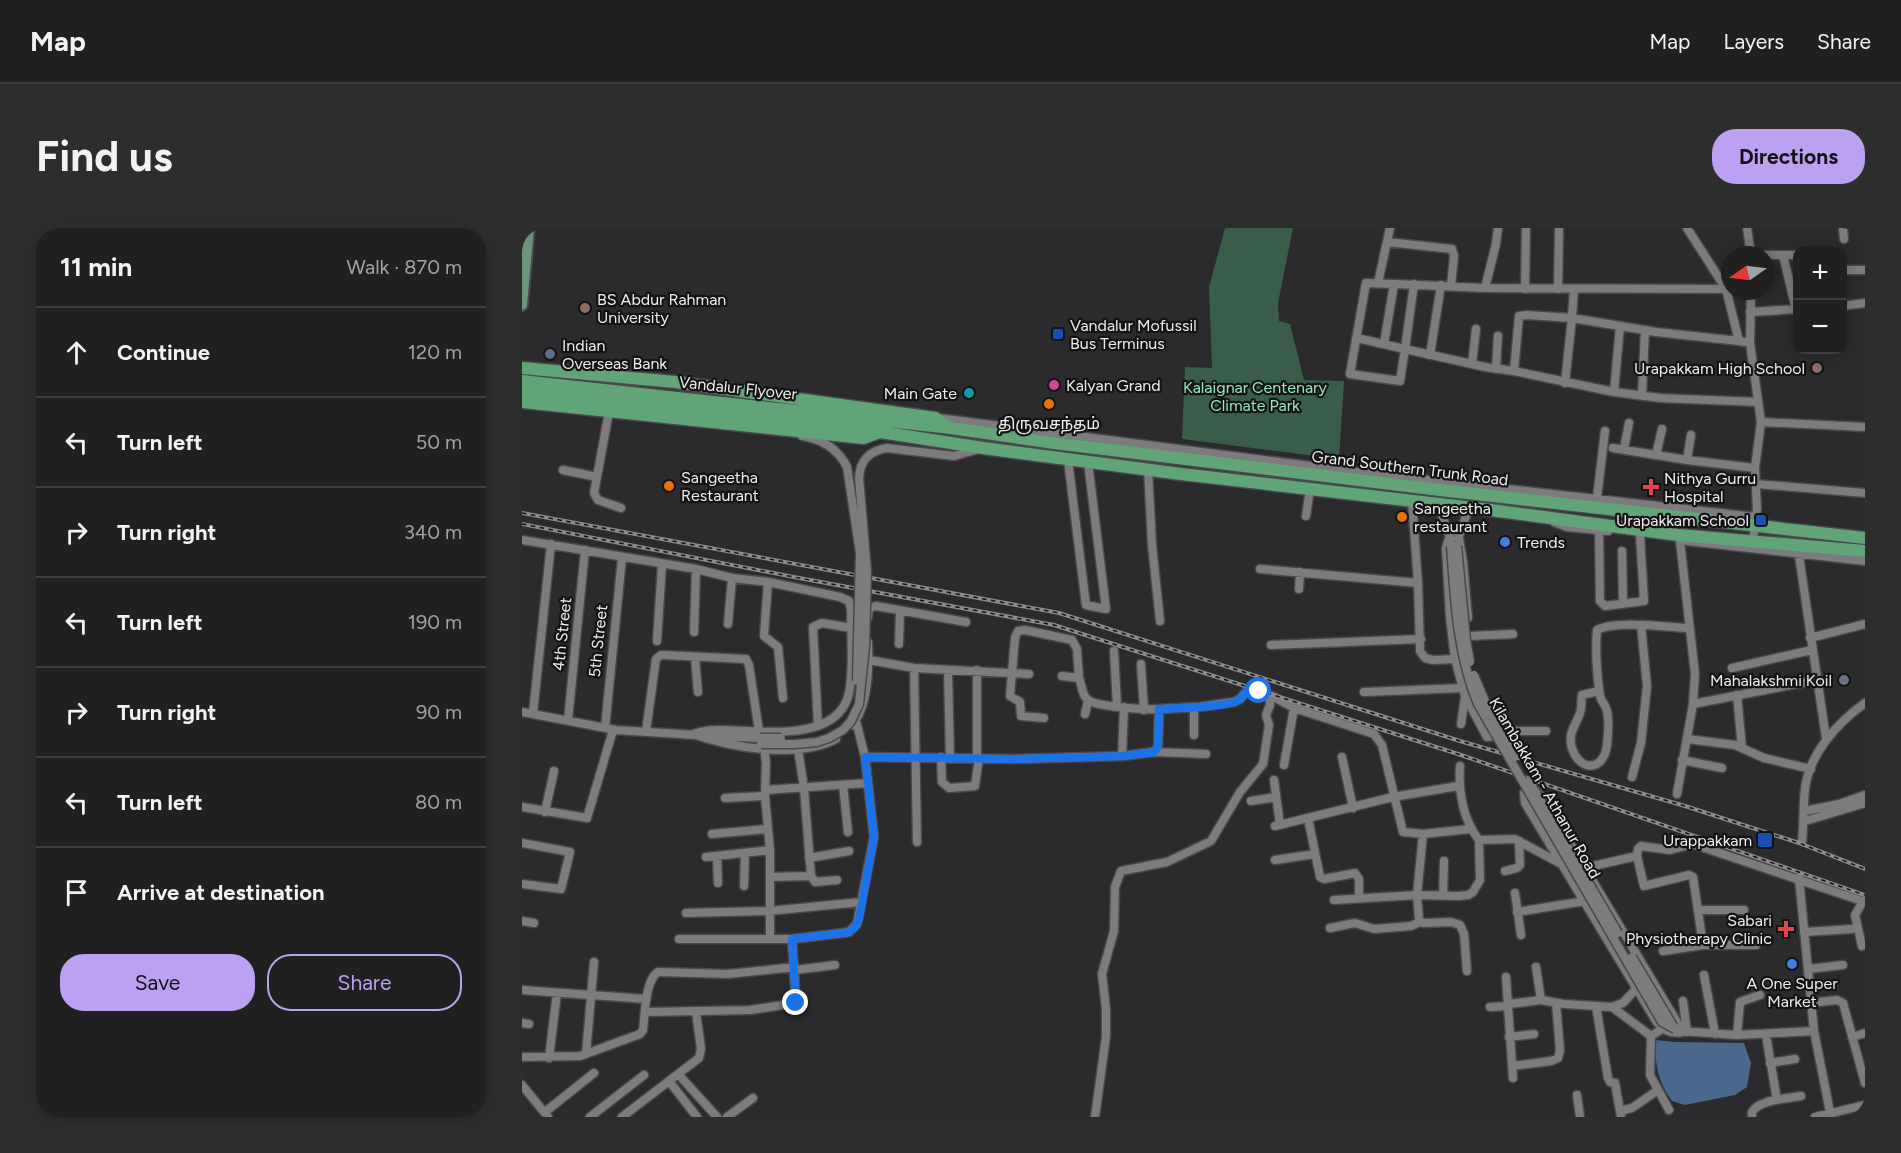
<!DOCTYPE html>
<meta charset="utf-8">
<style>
:root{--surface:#202021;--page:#2d2d2e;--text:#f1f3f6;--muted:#a2a3a5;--line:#3d3e3f;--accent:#bca0f2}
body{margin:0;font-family:Figtree,"Noto Sans Tamil",sans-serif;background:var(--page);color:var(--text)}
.controls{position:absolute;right:18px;top:18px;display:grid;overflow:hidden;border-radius:12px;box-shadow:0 3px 15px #0003}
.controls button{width:54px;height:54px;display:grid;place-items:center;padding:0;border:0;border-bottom:2px solid var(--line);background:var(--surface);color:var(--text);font:30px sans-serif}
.compass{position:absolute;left:1199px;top:18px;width:54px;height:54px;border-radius:50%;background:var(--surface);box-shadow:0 3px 15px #0003;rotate:256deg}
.stop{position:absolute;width:18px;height:18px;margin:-14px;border:4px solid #1a73e8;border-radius:50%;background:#fff}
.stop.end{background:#1a73e8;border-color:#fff;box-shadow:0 2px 6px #0008}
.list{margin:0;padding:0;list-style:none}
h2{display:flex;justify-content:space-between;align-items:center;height:78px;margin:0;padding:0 24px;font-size:26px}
h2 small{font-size:20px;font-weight:400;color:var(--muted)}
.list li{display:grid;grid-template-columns:39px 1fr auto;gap:18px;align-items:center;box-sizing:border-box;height:90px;padding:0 24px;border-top:2px solid var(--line)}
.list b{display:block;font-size:22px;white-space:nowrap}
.list em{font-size:20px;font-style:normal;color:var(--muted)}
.actions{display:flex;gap:12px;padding:18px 24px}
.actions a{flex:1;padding:14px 0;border:2px solid var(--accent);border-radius:24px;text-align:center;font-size:21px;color:var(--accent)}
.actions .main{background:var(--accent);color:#111}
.icon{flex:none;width:33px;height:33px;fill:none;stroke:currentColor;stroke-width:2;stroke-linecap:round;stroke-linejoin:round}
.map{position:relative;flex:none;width:1343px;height:889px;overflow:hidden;border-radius:24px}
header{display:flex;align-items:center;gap:36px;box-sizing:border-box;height:84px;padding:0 30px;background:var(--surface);border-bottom:2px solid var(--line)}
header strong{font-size:28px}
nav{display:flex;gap:33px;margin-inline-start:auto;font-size:21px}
.intro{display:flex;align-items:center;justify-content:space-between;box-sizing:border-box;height:144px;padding:0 36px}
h1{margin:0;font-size:42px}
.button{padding:15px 27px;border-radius:24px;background:var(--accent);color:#111;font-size:21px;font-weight:700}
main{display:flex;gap:36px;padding:0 36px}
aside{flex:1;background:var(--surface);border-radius:24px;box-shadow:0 3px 15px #0003}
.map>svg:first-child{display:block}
</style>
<header>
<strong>Map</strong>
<nav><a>Map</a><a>Layers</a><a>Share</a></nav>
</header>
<div class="intro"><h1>Find us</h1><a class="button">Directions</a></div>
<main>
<aside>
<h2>11 min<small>Walk · 870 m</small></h2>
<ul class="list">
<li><svg class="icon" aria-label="ahead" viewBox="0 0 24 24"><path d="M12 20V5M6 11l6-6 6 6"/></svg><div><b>Continue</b></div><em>120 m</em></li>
<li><svg class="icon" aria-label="left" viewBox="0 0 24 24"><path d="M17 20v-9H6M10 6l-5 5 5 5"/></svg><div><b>Turn left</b></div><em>50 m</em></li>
<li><svg class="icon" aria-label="right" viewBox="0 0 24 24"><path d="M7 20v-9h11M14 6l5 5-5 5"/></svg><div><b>Turn right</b></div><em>340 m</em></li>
<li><svg class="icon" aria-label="left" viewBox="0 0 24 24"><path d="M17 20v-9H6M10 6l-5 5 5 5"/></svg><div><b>Turn left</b></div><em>190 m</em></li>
<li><svg class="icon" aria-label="right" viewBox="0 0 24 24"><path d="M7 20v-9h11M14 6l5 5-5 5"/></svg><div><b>Turn right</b></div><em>90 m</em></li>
<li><svg class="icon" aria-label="left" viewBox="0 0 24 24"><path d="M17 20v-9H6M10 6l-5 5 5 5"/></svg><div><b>Turn left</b></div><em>80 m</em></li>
<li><svg class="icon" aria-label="arrive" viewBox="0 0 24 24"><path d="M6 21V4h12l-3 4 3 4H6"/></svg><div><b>Arrive at destination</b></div></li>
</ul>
<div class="actions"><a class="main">Save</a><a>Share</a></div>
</aside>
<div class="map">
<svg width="1343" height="889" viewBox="0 0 1343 889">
<rect width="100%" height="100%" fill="#2b2a2c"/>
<!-- green -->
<path fill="#395d4a" d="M703,0H771L756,75L757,93L768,96L782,152L822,153L817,231L660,211L663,139L690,140L687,59Z"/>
<!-- water -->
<path fill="#49688b" d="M1134,812L1152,814L1222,815L1229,835L1225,859L1213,867L1163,877L1150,873C1136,854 1132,835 1134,812Z"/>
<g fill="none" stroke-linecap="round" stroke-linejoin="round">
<!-- minor casing -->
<g stroke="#494749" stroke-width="11">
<path id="minor" d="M1165,0L1204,61L1217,113L1222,114
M1225,0L1229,27
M1321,0L1322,11
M865,14L930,21L932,28L929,58
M1244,27H1276
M1261,27L1274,81
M1320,42H1343
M856,55L868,0
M892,56L883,121L963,139L992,143L1092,164L1138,170L1235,174
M963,60L974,16L976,0
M1003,61L1004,0
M1036,61L1037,0
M1052,61L1050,90L1134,104L1217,113
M1229,63L1228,115L1239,194L1233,240L1235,281L1231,312
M1320,78L1343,75
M1228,84L1276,81
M835,110L883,121L878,153L828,146L844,55L872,56
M862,116L872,56L963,60L1204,61
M908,127L919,57
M950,136L954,101
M974,141L976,108
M992,143L997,88L1005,87L1050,90L1043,155
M1092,164L1098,98
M1120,167L1123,102
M87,184L72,265L76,272L99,280
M416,190L844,245L1234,289
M1239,194L1343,199
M280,208C300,211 316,221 325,239
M1091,220L1165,232L1233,240
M1102,221L1107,195
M1134,227L1140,201
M432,228L457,221
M546,232L564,377L584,381L566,234
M1165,232L1169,207
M626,241L630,317L638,393
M41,242L75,249
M1234,256L1343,265
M1075,270L1083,203
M890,273L896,355L898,423L903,430L911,432L933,431
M916,276L929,312
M784,288L788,261
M1032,294L1045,299L1086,303
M1077,303L1078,373L1083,378L1122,373L1118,307
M936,305L941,334L946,390
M928,307L924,320L928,390L933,431L943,468L965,509L972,508L979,502
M936,310L947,280
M0,312L174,341L210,350L246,354L318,369L327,373L329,382C329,407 332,446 326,469C311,517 231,501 193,502C185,502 178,504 171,506
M1165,313L1343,333
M1276,321L1304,510
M1100,323L1101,376
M738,341L896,355
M246,354L242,408L256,419L261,470
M777,361L778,344
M346,389L347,380L354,378L444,394
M206,396L210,350
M172,404L174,341
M947,408L991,406
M1288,410L1343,396
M135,413L140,336
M377,416L378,383
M749,417L899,411
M592,423L595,478
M173,429L176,464
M347,432L392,440L507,446
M619,436L622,482
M392,440L395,614
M1210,440L1290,422
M426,442L428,530
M540,448L557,450C560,457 560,468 566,472C576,479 624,482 637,481
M1077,463L1060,467C1059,473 1060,480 1058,485C1054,497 1047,503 1049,516C1054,542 1081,547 1085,517C1086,507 1088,489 1084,480C1082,475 1079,473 1078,468C1075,447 1073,423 1075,402C1092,392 1146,399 1167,400
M842,464L941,460
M1215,467L1220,520
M1171,476L1295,452
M0,484L94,502L174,507
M11,485L29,316
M563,486L566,473
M522,490L499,488L498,474L488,468L493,410L496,403L503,402L550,412L555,421L557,450
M46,492L63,322
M939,496L943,469
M330,497C347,478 347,438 346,414
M296,498L291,399L300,395L329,400
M83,500L100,330
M124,503L134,431L139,427H142L224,431L227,437L237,503
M979,503H1024
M171,506C210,520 276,531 314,511
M672,507V479
M190,508L238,510
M1165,511L1213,517L1242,530L1289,541
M242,520L244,535L243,568L248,622V710
M276,521L282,560L289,648L293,654L315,652
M632,524L684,526
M600,528L602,479
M343,529L490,531L600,528L632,524L636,519L637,481L677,479L712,474L718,471L725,463L729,462L752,469L772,480L852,506L860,517L881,604L901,606L948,601
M419,529L420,554L427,560L453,558L457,530
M820,529L831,580
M455,530V442
M1160,532L1200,540
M762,537L772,480
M938,538C936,563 941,592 957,612L993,611L1041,637
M1110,549L1119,515L1125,458L1119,397
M752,552L758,597
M321,557L326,604
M243,562L346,555
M1006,563H1014L1017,566L1033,590L1161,804C1149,806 1142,803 1134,793L1003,575L1002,565Z
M1155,566L1171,476L1173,446L1158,313
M203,570L243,568
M729,573L754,569
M0,579L65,590L91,502
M1283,583L1317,576L1343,567
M23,584L32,543
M786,590L798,649L802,651L833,645L837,651V669
M1283,593L1343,575
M753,598L871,569L936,558
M190,606L246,601
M901,606L895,667L897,692L901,695L929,694L938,697L942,706L945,743
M1280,613C1282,595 1281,578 1283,561C1287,526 1316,494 1343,475
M0,615L48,624L39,661L0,656
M195,628L196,655
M1115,628L1122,658L1167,647L1171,649L1181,717
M184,629L248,622
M287,630L327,623
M753,632L793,626
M1057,640H1062L1115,628L1116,621L1119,618L1148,622L1171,616L1343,674
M983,643L995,640L998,637L997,613
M248,649L289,648
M1277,650L1292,803
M222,658L223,625
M993,665L999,707
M921,668L922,633
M812,672L895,667L937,668L946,667L951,664L958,652L957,612
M1176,682H1222
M995,684L1063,673
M164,685L247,683L339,674
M0,693L12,695
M808,700L833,695L852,701L889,698L898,694
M1282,704L1330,701
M157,711H270
M1340,718L1333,687L1341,673
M1141,723L1181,717H1234
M1014,739L1019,772
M1286,741L1321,737
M273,742L313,737
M1182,747L1193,806
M984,749L991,850
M0,762L124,771
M1161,773L1165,804
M1289,775L1315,772L1321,775L1343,855
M987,776L1019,772L1042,776L1090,779L1101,775L1114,761
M1074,778L1086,850L1088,854L1093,855L1099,889
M968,779L986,778
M1090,779L1129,808
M123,784L228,782L274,775L270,711L321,705L327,704L335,696L352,609L343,529L334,493
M0,795L7,796
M1140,801L1129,808L1128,847L1147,882
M1159,803L1215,807L1292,803L1309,889
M1215,807L1218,774L1238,767
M1244,807L1255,872
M987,809L1012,806
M1330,809L1343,805
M64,826L72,734
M0,829L58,828L118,806L121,802C123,787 123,752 136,744L206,746L273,739
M27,830L35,765
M1248,835L1273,831
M990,838L1029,833L1036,830L1038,822L1034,775
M156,846L195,889
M147,853L177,830L179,821L174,784
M0,857L26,889
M1055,867L1058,889
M1098,883L1110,880L1136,862
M23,884L72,845
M68,889L122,847
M100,889L147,853L175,889
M205,889L231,870
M573,889L584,809V781L580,746L592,703L593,659L599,643L645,634L689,613L718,564L741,536L747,497L744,487L748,477V468
M1230,889V884C1238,871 1264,871 1279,868
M1293,889L1343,877"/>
</g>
<!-- major casing -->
<g stroke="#494749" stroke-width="14">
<path id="major" d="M0,77L7,0"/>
</g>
<!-- highway casing -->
<g stroke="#494749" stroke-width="15">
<path id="highway" d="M0,140L153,154L413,190L425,198
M0,153L429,200L532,215L918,262L1343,310
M0,163L339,201L461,220L659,246L969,282L1156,307L1343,323
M0,174L341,210L355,205"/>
</g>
<!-- minor -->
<use href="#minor" stroke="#7d7b7e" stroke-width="8"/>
<!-- major -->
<use href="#major" stroke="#6c947a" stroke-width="10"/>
<!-- highway -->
<use href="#highway" stroke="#60a478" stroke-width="12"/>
<!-- rail casing -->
<g stroke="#8b8a8c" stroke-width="4">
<path id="rail" d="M0,285L537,385L938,513L1163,578L1277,615L1343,641
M0,296L277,350L532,397L936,526L1343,667"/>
</g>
<!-- rail -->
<use href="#rail" stroke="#131314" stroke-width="1.5" stroke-dasharray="4.5" stroke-linecap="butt"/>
<!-- minor-bridge casing -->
<g stroke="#494749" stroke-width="11" stroke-linecap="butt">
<path id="minor-bridge" d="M325,239L338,325L335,453
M929,318C933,372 935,426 956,476L1140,794L1153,801
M935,318L944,412L948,434
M952,447L970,490L993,529
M238,510H259
M239,516H273L295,514L307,510L321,502L329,493L337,476L343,418L345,343L337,250C338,232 347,223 365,220L432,228
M1007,553L1096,705
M1110,729L1151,798"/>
</g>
<!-- minor-bridge -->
<use href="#minor-bridge" stroke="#7d7b7e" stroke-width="8"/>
</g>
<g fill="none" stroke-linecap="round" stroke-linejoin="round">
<!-- route -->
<path stroke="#1a73e8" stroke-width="8" d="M274,775L270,711L327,704L332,700L337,691L352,609L343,529L490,531L600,528L632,524L636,519L637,481C652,480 707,479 717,472C720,470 723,465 726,462L737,463"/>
</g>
<!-- markers -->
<g fill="#8d6e63" stroke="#131314" stroke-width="2">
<circle cx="63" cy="80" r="6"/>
<circle cx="1295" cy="140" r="6"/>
</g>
<g fill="#1a4fb4" stroke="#131314" stroke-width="2">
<rect x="530" y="100" width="12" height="12" rx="3"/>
<rect x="1233" y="286" width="12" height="12" rx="3"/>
<rect x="1235" y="604" width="16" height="16" rx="3"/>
</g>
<circle fill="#5c6f8a" stroke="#131314" stroke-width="2" cx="28" cy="126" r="6"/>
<circle fill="#d1479c" stroke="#131314" stroke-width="2" cx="532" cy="157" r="6"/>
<circle fill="#0f9aa8" stroke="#131314" stroke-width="2" cx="447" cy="165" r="6"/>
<g fill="#e8710a" stroke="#131314" stroke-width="2">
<circle cx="527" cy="176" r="6"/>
<circle cx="147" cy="258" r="6"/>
<circle cx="880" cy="289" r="6"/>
</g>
<g fill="#e0444e" stroke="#131314" stroke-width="2">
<path d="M1126 250h6v6h6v6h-6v6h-6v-6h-6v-6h6z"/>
<path d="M1261 692h6v6h6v6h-6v6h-6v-6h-6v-6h6z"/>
</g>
<g fill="#3f7fe0" stroke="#131314" stroke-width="2">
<circle cx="983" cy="314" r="6"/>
<circle cx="1270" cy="736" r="6"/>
</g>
<circle fill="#6b7280" stroke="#131314" stroke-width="2" cx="1322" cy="452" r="6"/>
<g text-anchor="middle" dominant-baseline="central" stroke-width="4.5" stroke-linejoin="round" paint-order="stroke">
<!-- poi labels -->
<g font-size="16" fill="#efeeef" stroke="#131314" text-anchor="start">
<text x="75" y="71">BS Abdur Rahman<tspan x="75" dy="18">University</tspan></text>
<text x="548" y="97">Vandalur Mofussil<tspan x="548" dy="18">Bus Terminus</tspan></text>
<text x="40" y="117">Indian<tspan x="40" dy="18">Overseas Bank</tspan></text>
<text x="1283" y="140" text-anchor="end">Urapakkam High School</text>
<text x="544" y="157">Kalyan Grand</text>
<text x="435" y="165" text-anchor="end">Main Gate</text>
<text x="527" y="195" text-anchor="middle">திருவசந்தம்</text>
<text x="159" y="249">Sangeetha<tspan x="159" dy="18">Restaurant</tspan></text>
<text x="1142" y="250">Nithya Gurru<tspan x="1142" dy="18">Hospital</tspan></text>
<text x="892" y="280">Sangeetha<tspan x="892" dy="18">restaurant</tspan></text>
<text x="1227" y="292" text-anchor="end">Urapakkam School</text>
<text x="995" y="314">Trends</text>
<text x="1310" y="452" text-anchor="end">Mahalakshmi Koil</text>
<text x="1230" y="612" text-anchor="end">Urappakkam</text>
<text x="1250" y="692" text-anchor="end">Sabari<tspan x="1250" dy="18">Physiotherapy Clinic</tspan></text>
<text x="1270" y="755" text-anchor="middle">A One Super<tspan x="1270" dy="18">Market</tspan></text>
</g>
<!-- park labels -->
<g font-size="16" fill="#98e7be" stroke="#131314">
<text x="733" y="159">Kalaignar Centenary<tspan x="733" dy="18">Climate Park</tspan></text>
</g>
<!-- street labels -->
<g font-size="16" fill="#efeeef" stroke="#131314">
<text transform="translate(216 160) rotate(6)">Vandalur Flyover</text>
<text transform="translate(888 240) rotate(7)">Grand Southern Trunk Road</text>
<text transform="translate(40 406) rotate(-84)">4th Street</text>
<text transform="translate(76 413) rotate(-84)">5th Street</text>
<text transform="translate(1023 560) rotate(60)">Kilambakkam - Athanur Road</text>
</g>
</g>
</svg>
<div class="controls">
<button>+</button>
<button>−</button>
</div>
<svg class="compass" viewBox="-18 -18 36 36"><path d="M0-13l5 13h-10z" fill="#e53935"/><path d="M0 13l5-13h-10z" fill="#a2a3a5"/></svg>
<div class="stop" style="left:737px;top:463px"></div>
<div class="stop end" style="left:274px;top:775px"></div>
</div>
</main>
